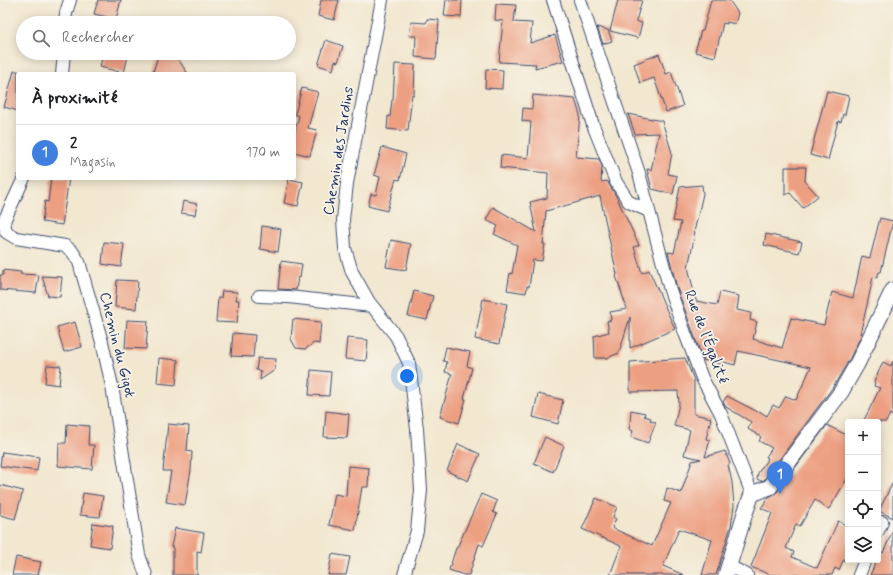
<!DOCTYPE html>
<html lang="fr">
<meta charset="utf-8">
<style>
:root{--surface:#fff;--page:#f2f2f2;--text:#202124;--muted:#757577;--line:#e0e0e0;--accent:#1f6fb2}
body{margin:0;font-family:Mynerve,sans-serif;background:var(--page);color:var(--text)}
.controls{position:absolute;right:12px;bottom:12px;display:grid;overflow:hidden;border-radius:4px;box-shadow:0 2px 10px #0003}
.controls button{width:36px;height:36px;display:grid;place-items:center;padding:0;border:0;border-bottom:1px solid var(--line);background:var(--surface);color:var(--text);font:20px sans-serif}
.you{position:absolute;left:407px;top:376px;width:14px;height:14px;margin:-10px;border:3px solid #fff;border-radius:50%;background:#1a73e8;box-shadow:0 0 0 6px #1a73e833}
.badge{display:grid;place-items:center;width:26px;height:26px;border-radius:50%;background:var(--accent);color:#fff;font-size:13px;font-weight:700}
.pin{position:absolute;translate:-50% -33px;filter:drop-shadow(0 1px 2px #0008)}
.pin::after{content:'';position:absolute;top:21px;width:14px;height:12px;background:inherit;clip-path:polygon(0 0,100% 0,50% 100%)}
.list{margin:0;padding:0;list-style:none}
h2{display:flex;justify-content:space-between;align-items:center;height:52px;margin:0;padding:0 16px;font-size:17px}
h2 small{font-size:13px;font-weight:400;color:var(--muted)}
.list li{display:grid;grid-template-columns:26px 1fr auto;gap:12px;align-items:center;box-sizing:border-box;height:56px;padding:0 16px;border-top:1px solid var(--line)}
.list b{display:block;font-size:15px;white-space:nowrap}
.list p{margin:0;font-size:13px;white-space:nowrap;color:var(--muted)}
.list em{font-size:13px;font-style:normal;color:var(--muted)}
.icon{flex:none;width:22px;height:22px;fill:none;stroke:currentColor;stroke-width:2;stroke-linecap:round;stroke-linejoin:round}
.map{position:relative;flex:none;width:893px;height:575px;overflow:hidden}
.search{position:absolute;background:var(--surface);box-shadow:0 2px 10px #0003;left:16px;top:16px;width:280px;height:44px;display:flex;align-items:center;gap:10px;box-sizing:border-box;padding:0 14px;border-radius:22px;color:var(--muted);font-size:15px}
.panel{position:absolute;background:var(--surface);box-shadow:0 2px 10px #0003;left:16px;top:72px;width:280px;height:108px;border-radius:4px}
.map>svg:first-child{display:block}
</style>
<div class="map">
<svg width="893" height="575" viewBox="0 0 893 575">
<rect width="100%" height="100%" fill="#f7f3e8"/>
<filter id="ink" filterUnits="userSpaceOnUse"><feTurbulence type="fractalNoise" baseFrequency=".025" numOctaves="2"/><feDisplacementMap in="SourceGraphic" scale="8" xChannelSelector="R" yChannelSelector="G"/><feConvolveMatrix kernelMatrix="1 2 1 2 8 2 1 2 1" color-interpolation-filters="sRGB"/></filter>
<filter id="wash" filterUnits="userSpaceOnUse"><feTurbulence type="fractalNoise" baseFrequency=".012" numOctaves="4" result="noise"/><feDisplacementMap in="SourceGraphic" scale="16" xChannelSelector="R" yChannelSelector="G"/><feGaussianBlur stdDeviation="0.9" result="paint"/><feColorMatrix in="noise" values="0 0 0 0 0 0 0 0 0 0 0 0 0 0 0 0 0 1.4 0 .05"/><feComposite in="paint" operator="in"/></filter>
<g filter="url(#wash)">
<rect width="100%" height="100%" fill="#f2e7cf"/>
<g id="blocks">
<!-- building -->
<path fill="#ed9f81" d="M98,0H121L116,19L94,14Z
M321,0H339L334,20L318,16Z
M446,0H462L461,17L444,16Z
M618,0H642L636,21L642,23L638,38L610,31Z
M711,0H729L738,13L735,24L727,22V24L723,23L715,57L695,52L701,31H703Z
M496,4L516,5L514,22L532,23L530,43L555,35L563,61L535,68L536,64L499,62L503,21L495,20Z
M427,19L439,20L436,59L415,57L416,36H409L411,22L426,23Z
M597,27L608,30L612,41L603,44Z
M326,40L343,46L338,62L335,61L333,70L318,65Z
M103,53H121L120,54L128,56L124,73L100,67Z
M161,53H174L188,74H160L153,72L158,56H160Z
M659,54L666,74L671,72L683,106L666,112L654,78L640,83L634,64Z
M395,64L415,65L414,95L412,94L408,131L387,129L388,116L390,117L392,100H393Z
M486,69L503,70L502,89L485,88Z
M14,71H18V111L4,107Z
M302,88L318,92L308,128L317,130L310,156L294,152V134L299,116L295,114Z
M827,91L849,96L845,115L843,114L841,122L838,121L828,160L810,155Z
M533,95L575,99L580,115L576,157L599,159L602,166L601,182L607,181L616,196L639,245L634,247L642,273L649,270L675,329L630,348V317L619,353L607,358H595L594,336L609,332L607,321L611,320L610,312L627,309L616,276L617,275L600,196L546,211L543,244H545L542,261L533,260L529,287L527,286L526,293L507,290L510,273L512,274L517,245L494,234L498,226L486,220L493,207L536,232L530,202L547,198L548,173L500,168L501,155L528,158L531,122L522,121L523,108L532,109Z
M628,114L662,121L672,153L668,174L677,176L673,194L652,189L647,169L651,170L659,133L635,134Z
M382,147L406,154L400,180L396,179L387,211L368,206L371,194L376,195L380,177L374,175Z
M785,167H806L805,181L818,196L803,208L790,193L785,195Z
M51,178H69L62,225L42,222L45,201L48,202Z
M289,179L303,182L298,206L284,203Z
M702,185L703,194L694,232H695L693,239H694L688,267L696,301L717,305L720,292L739,296L737,310L751,313L750,320L757,322L753,339L782,348L791,318L824,325L832,292L853,298L862,256L870,258L880,218L893,221L881,272H879L877,278L873,277L867,305L860,334H862L849,360L833,387L764,480L761,481L757,479L758,473L768,458L766,457L772,448L759,441L761,437L748,429L751,422L726,407L723,402L727,396L758,412L759,411L767,416L773,405L779,408L786,396L796,400L811,367L738,351L735,365L724,362L723,365L703,360L677,288L668,252L674,253L681,222L673,221L680,187Z
M183,201L197,204L195,215L181,213Z
M262,226L281,229L278,252L260,249Z
M766,234L802,242L799,253L764,245Z
M391,240L411,244L406,270L386,267Z
M104,242L124,244L121,267L102,264Z
M281,261L302,264L300,278L298,277L296,290L278,289Z
M3,270L21,272L20,274L39,275L36,293L0,290V275H3Z
M42,276L62,277L60,297L48,296Z
M117,280L138,281L136,309L115,307Z
M222,291L237,292L236,300H239L237,323L216,322L218,298H221Z
M414,291L433,296L427,320L408,316Z
M483,299L507,304L499,344L475,339Z
M293,319L321,322L319,344L314,343L305,349L296,348L291,339Z
M127,320L148,321L146,349L125,348Z
M75,322L82,347L64,352L57,327Z
M233,333L255,335L253,357L231,356Z
M347,338L368,340L366,361L345,359Z
M446,347L470,352L467,366L472,368L464,399H466L459,423L440,417L452,374L445,372L447,362L443,361Z
M159,358L178,360L176,385L157,383Z
M258,358L276,359L275,370L260,380L261,371L256,370Z
M685,358L694,380V414L711,418L706,439L710,440L705,457L725,451L730,464L728,465L732,482L734,506L731,526L716,575H702L712,540L679,529L663,566L684,575H610L621,546L582,529L596,498L617,507L613,517L616,519L612,528L652,546L671,503L664,501L667,488L681,493L692,461L701,459L684,455L690,430L674,426L679,404L678,391L630,392V362Z
M893,361V416L890,414L886,422H863L880,388L874,386L875,383L874,382L883,362L891,366Z
M47,365L61,366L59,385L45,383Z
M311,370L331,372L329,396L309,395Z
M538,394L563,400L558,424L533,417Z
M631,410L645,413L644,416L651,418L650,421L656,422L648,443L631,437L633,431L629,429L630,424Z
M326,411L349,414L347,438L324,437Z
M67,424L89,426L88,445H94L92,469L58,466L59,443H66Z
M168,424L189,426L187,451L192,452L191,470L185,505L166,502L171,471H163Z
M827,425L848,436V477L829,509L815,500L800,526L796,524L786,548L794,552L792,557L817,568L838,521L848,526V550L839,570L835,568L832,575H771L751,567L772,513L761,508L769,497L777,492Z
M545,437L564,446L553,472L534,463Z
M458,444L480,454L468,481L447,471Z
M2,452L39,457L37,471L0,466Z
M348,466L369,468L368,487H362L355,530L329,525L335,494L346,496Z
M893,482V518L879,511Z
M0,485L23,491L15,519L0,515Z
M83,493L103,496L100,517L80,515Z
M481,494L497,501L493,512L497,514L483,546L479,544L469,575H464L449,570L456,548H457Z
M93,523L113,526L110,548L90,545Z
M175,528L204,533L201,552L197,551V575H173V547H171Z
M893,530V575H870L877,560H878V558L881,552L883,553Z
M332,554L350,557L346,575H328Z
M16,557L41,562L38,575H12Z"/>
</g>
</g>
<g filter="url(#ink)">
<use href="#blocks" fill-opacity="0" stroke="#3b4b6f" stroke-width="1"/>
<g fill="none" stroke-linecap="round" stroke-linejoin="round">
<!-- minor casing -->
<g stroke="#3b4b6f" stroke-width="14">
<path id="minor" d="M382,0L347,183L343,220L345,248L352,272L369,302L396,336L409,363L417,429L421,490L417,531L404,575
M553,0L593,125L616,182L629,202L649,211
M580,0L639,173L670,290L685,333L702,378L721,414L752,494
M65,23L66,13L70,0
M62,74L64,53
M24,178L4,221L6,232L16,238L65,246L72,251L79,262L102,342L112,386L139,555L146,575
M259,296L288,297L372,306
M878,531L882,522
M729,566L747,575
M859,575L865,560"/>
</g>
<!-- tertiary casing -->
<g stroke="#3b4b6f" stroke-width="17">
<path id="tertiary" d="M726,575L745,513L752,494L770,487L841,392L857,364L893,290"/>
</g>
<!-- minor -->
<use href="#minor" stroke="#fff" stroke-width="12"/>
<!-- tertiary -->
<use href="#tertiary" stroke="#fff" stroke-width="15"/>
</g>
</g>
<g text-anchor="middle" dominant-baseline="central" stroke-width="3.5" stroke-linejoin="round" paint-order="stroke">
<!-- street labels -->
<g font-size="15" fill="#1b2f5e" stroke="#f7f3e8">
<text transform="translate(339 151) rotate(-81)">Chemin des Jardins</text>
<text transform="translate(706 337) rotate(69)">Rue de l'Égalité</text>
<text transform="translate(117 345) rotate(76)">Chemin du Gigot</text>
</g>
</g>
</svg>
<div class="controls">
<button>+</button>
<button>−</button>
<button><svg class="icon" aria-label="locate" viewBox="0 0 24 24"><circle cx="12" cy="12" r="6"/><path d="M12 2v4M12 18v4M2 12h4M18 12h4"/></svg></button>
<button><svg class="icon" aria-label="layers" viewBox="0 0 24 24"><path d="M12 4l9 5-9 5-9-5zM3 14l9 5 9-5"/></svg></button>
</div>
<div class="you"></div>
<div class="pin badge" style="left:780px;top:494px;background:#3f7fe0">1</div>
<div class="search"><svg class="icon" aria-label="search" viewBox="0 0 24 24"><circle cx="10" cy="10" r="6"/><path d="M15 15l6 6"/></svg>Rechercher</div>
<section class="panel">
<h2>À proximité<small></small></h2>
<ul class="list">
<li><span class="badge" style="background:#3f7fe0">1</span><div><b>2</b><p>Magasin</p></div><em>170 m</em></li>
</ul>
</section>
</div>
